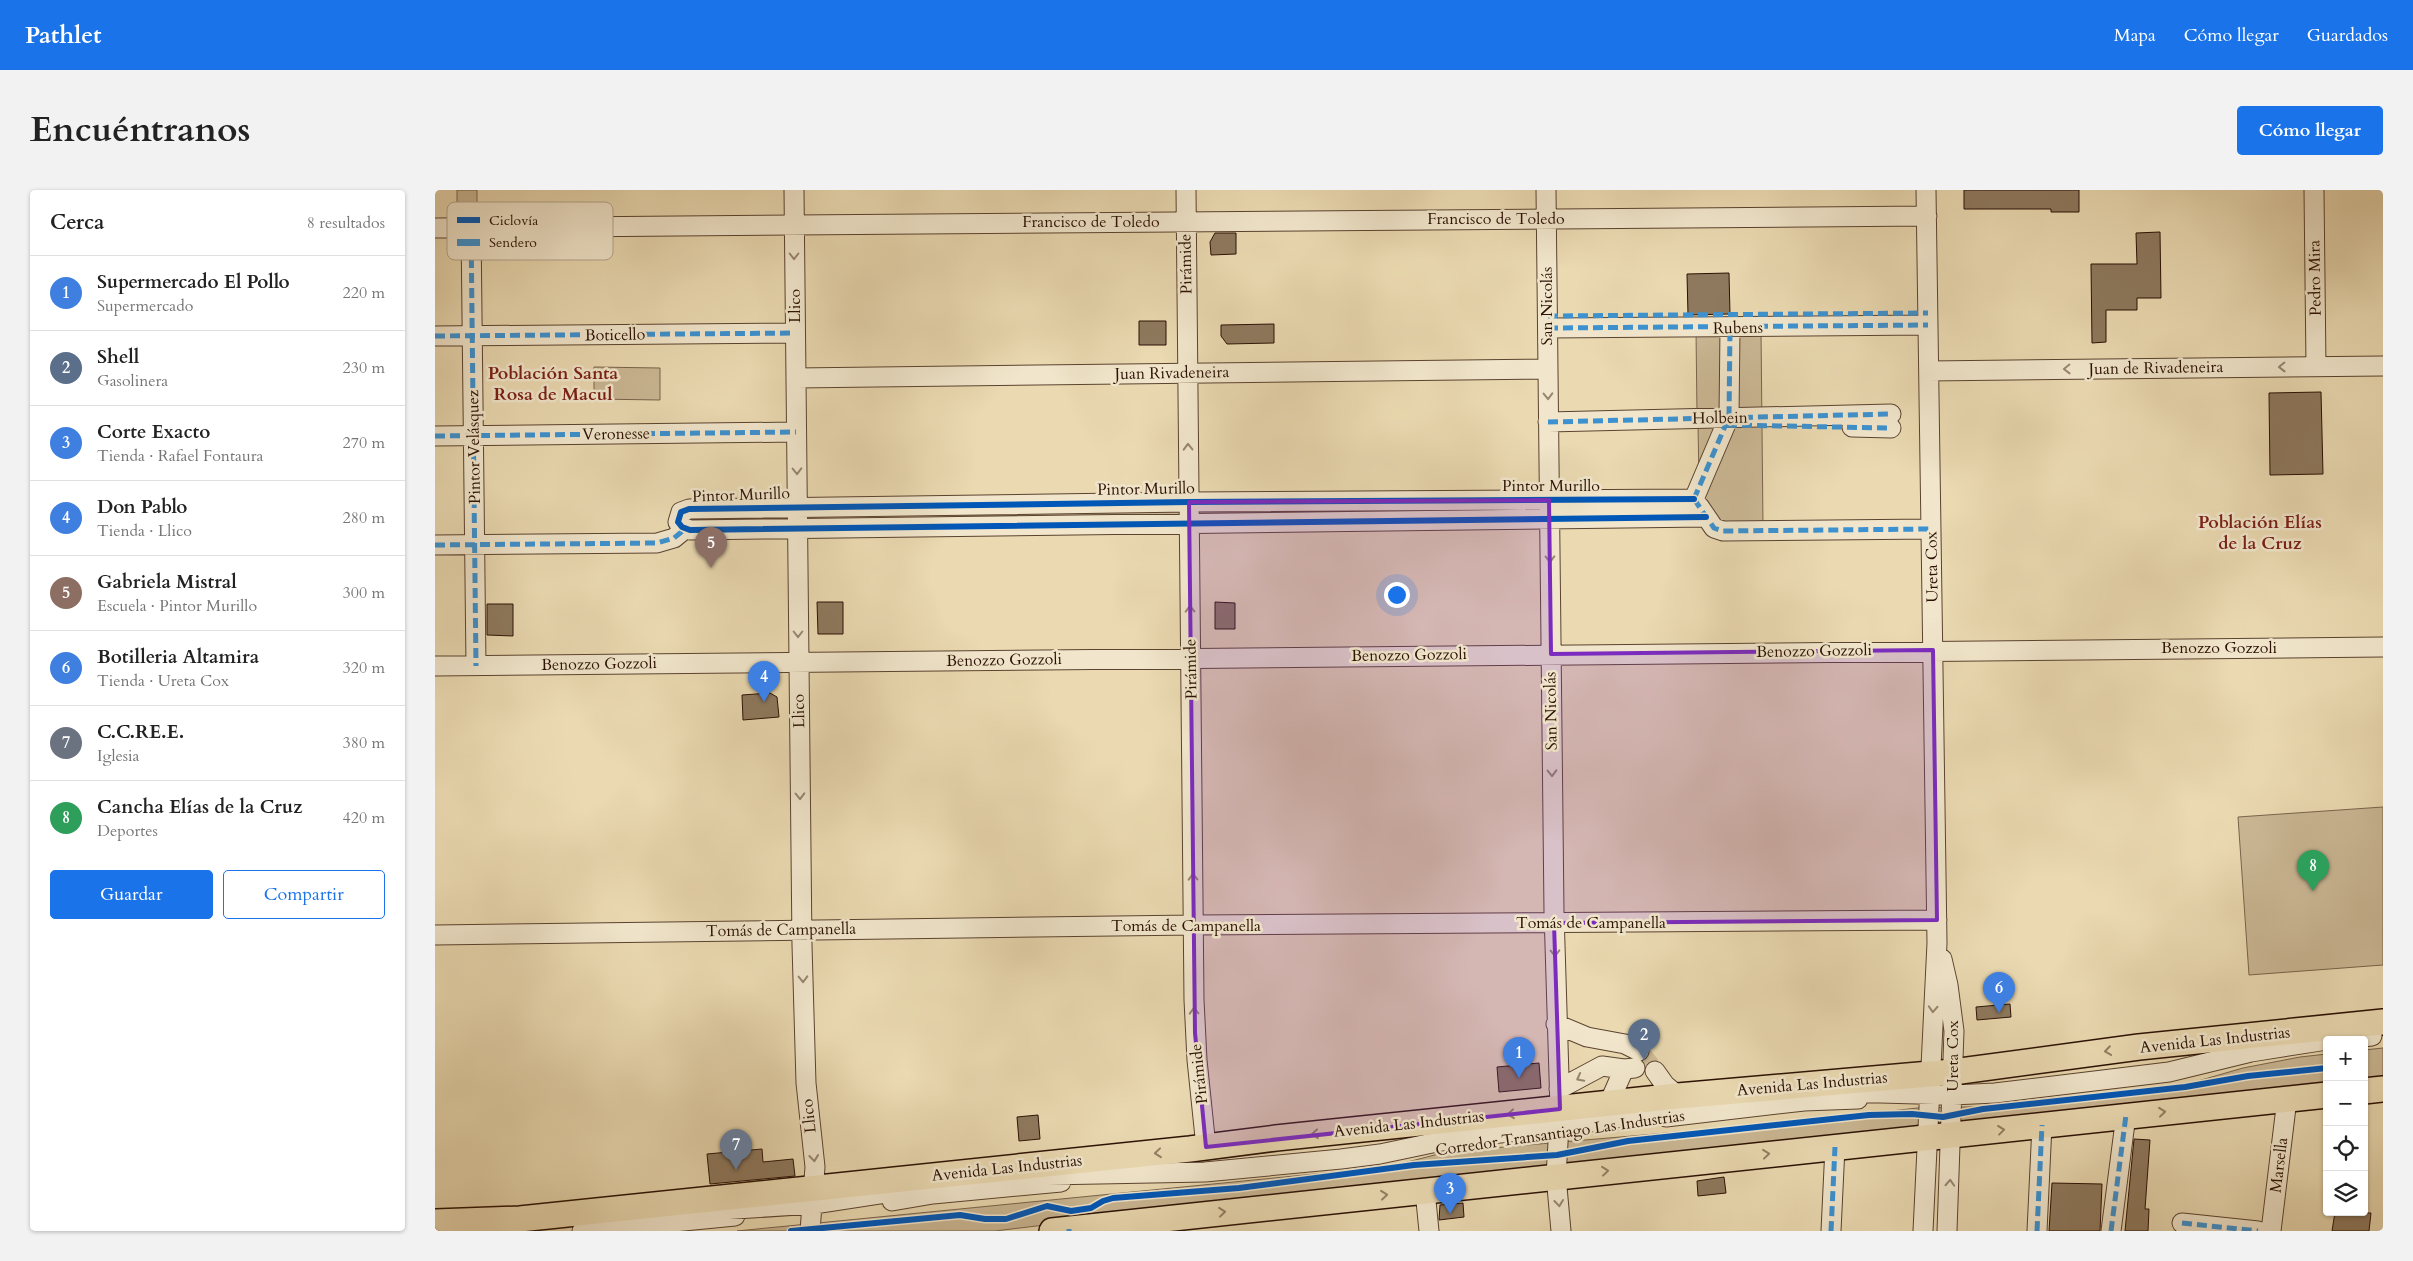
<!DOCTYPE html>
<html lang="es">
<meta charset="utf-8">
<style>
:root{--surface:#fff;--page:#f2f2f2;--text:#222;--muted:#767676;--line:#e0e0e0;--accent:#1a73e8}
body{margin:0;font-family:Cardo,serif;background:var(--page);color:var(--text)}
.controls{position:absolute;right:15px;bottom:15px;display:grid;overflow:hidden;border-radius:5px;box-shadow:0 1px 4px #0004}
.controls button{width:45px;height:45px;display:grid;place-items:center;padding:0;border:0;border-bottom:1px solid var(--line);background:var(--surface);color:var(--text);font:25px sans-serif}
.you{position:absolute;left:961px;top:404px;width:18px;height:18px;margin:-12px;border:4px solid #fff;border-radius:50%;background:#1a73e8;box-shadow:0 0 0 8px #1a73e833}
.badge{display:grid;place-items:center;width:32px;height:32px;border-radius:50%;background:var(--accent);color:#fff;font-size:16px;font-weight:700}
.pin{position:absolute;translate:-50% -41px;filter:drop-shadow(0 1px 2px #0008)}
.pin::after{content:'';position:absolute;top:26px;width:18px;height:15px;background:inherit;clip-path:polygon(0 0,100% 0,50% 100%)}
.list{margin:0;padding:0;list-style:none}
h2{display:flex;justify-content:space-between;align-items:center;height:65px;margin:0;padding:0 20px;font-size:21px}
h2 small{font-size:16px;font-weight:400;color:var(--muted)}
.list li{display:grid;grid-template-columns:32px 1fr auto;gap:15px;align-items:center;box-sizing:border-box;height:75px;padding:0 20px;border-top:1px solid var(--line)}
.list b{display:block;font-size:19px;white-space:nowrap}
.list p{margin:0;font-size:16px;white-space:nowrap;color:var(--muted)}
.list em{font-size:16px;font-style:normal;color:var(--muted)}
.actions{display:flex;gap:10px;padding:15px 20px}
.actions a{flex:1;padding:11px 0;border:1px solid var(--accent);border-radius:5px;text-align:center;font-size:18px;color:var(--accent)}
.actions .main{background:var(--accent);color:#fff}
.icon{flex:none;width:28px;height:28px;fill:none;stroke:currentColor;stroke-width:2;stroke-linecap:round;stroke-linejoin:round}
.map{position:relative;flex:none;width:1948px;height:1041px;overflow:hidden;border-radius:5px}
header{display:flex;align-items:center;gap:30px;box-sizing:border-box;height:70px;padding:0 25px;background:var(--accent);color:#fff}
header strong{font-size:24px}
nav{display:flex;gap:28px;margin-inline-start:auto;font-size:18px}
.intro{display:flex;align-items:center;justify-content:space-between;box-sizing:border-box;height:120px;padding:0 30px}
h1{margin:0;font-size:35px}
.button{padding:12px 22px;border-radius:5px;background:var(--accent);color:#fff;font-size:18px;font-weight:700}
main{display:flex;gap:30px;padding:0 30px}
aside{flex:1;background:var(--surface);border-radius:5px;box-shadow:0 1px 4px #0004}
.map>svg:first-child{display:block}
</style>
<header>
<strong>Pathlet</strong>
<nav><a>Mapa</a><a>Cómo llegar</a><a>Guardados</a></nav>
</header>
<div class="intro"><h1>Encuéntranos</h1><a class="button">Cómo llegar</a></div>
<main>
<aside>
<h2>Cerca<small>8 resultados</small></h2>
<ul class="list">
<li><span class="badge" style="background:#3f7fe0">1</span><div><b>Supermercado El Pollo</b><p>Supermercado</p></div><em>220 m</em></li>
<li><span class="badge" style="background:#5c6f8a">2</span><div><b>Shell</b><p>Gasolinera</p></div><em>230 m</em></li>
<li><span class="badge" style="background:#3f7fe0">3</span><div><b>Corte Exacto</b><p>Tienda · Rafael Fontaura</p></div><em>270 m</em></li>
<li><span class="badge" style="background:#3f7fe0">4</span><div><b>Don Pablo</b><p>Tienda · Llico</p></div><em>280 m</em></li>
<li><span class="badge" style="background:#8d6e63">5</span><div><b>Gabriela Mistral</b><p>Escuela · Pintor Murillo</p></div><em>300 m</em></li>
<li><span class="badge" style="background:#3f7fe0">6</span><div><b>Botilleria Altamira</b><p>Tienda · Ureta Cox</p></div><em>320 m</em></li>
<li><span class="badge" style="background:#6b7280">7</span><div><b>C.C.RE.E.</b><p>Iglesia</p></div><em>380 m</em></li>
<li><span class="badge" style="background:#2e9e5b">8</span><div><b>Cancha Elías de la Cruz</b><p>Deportes</p></div><em>420 m</em></li>
</ul>
<div class="actions"><a class="main">Guardar</a><a>Compartir</a></div>
</aside>
<div class="map">
<svg width="1948" height="1041" viewBox="0 0 1948 1041">
<rect width="100%" height="100%" fill="#ead9b1"/>
<filter id="stains"><feTurbulence type="fractalNoise" baseFrequency=".004" numOctaves="4"/><feColorMatrix values="0 0 0 0 .2 0 0 0 0 .09 0 0 0 0 .02 0 0 0 .5 -.17"/></filter>
<radialGradient id="worn" r=".72"><stop offset=".6" stop-color="#630" stop-opacity="0"/><stop offset="1" stop-color="#630" stop-opacity=".3"/></radialGradient>
<!-- green -->
<path fill="#cab794" stroke="#7a644c" d="M22,0H42V27L22,28Z
M1261,141H1287L1288,223L1262,224Z
M1297,141H1326L1328,336L1284,335L1262,307L1298,232Z
M159,177L225,178V210L159,209Z
M1288,235L1264,289L1263,236Z
M1093,316L1261,319L249,332L255,322Z
M1948,617V775L1814,785L1803,627Z
M1948,858V892L1929,894V860Z
M1892,864V899L701,1024L560,1041H302L930,979L957,976L1011,962L1371,931L1482,918L1575,916L1682,901L1749,895L1808,878L1865,867Z"/>
<!-- building -->
<path fill="#8e795e" stroke="#2b1104" d="M1529,0H1644V22H1616V19H1529Z
M1725,42L1726,108H1702V120H1671V152L1657,153L1656,74H1702L1701,43Z
M780,43H801V64L776,65L775,52Z
M1294,83L1295,124L1253,125L1252,84Z
M704,131H731V155H704Z
M839,134V153L792,154L786,146V135Z
M1886,202L1888,284L1835,285L1834,203Z
M382,412H408V444H383Z
M780,412L800,413V439H780Z
M52,414H78V446L52,445Z
M335,503L342,507L344,527L308,530L307,505Z
M1575,814L1576,827L1542,830L1541,817Z
M1104,873L1106,898L1064,902L1062,877Z
M603,925L605,949L584,951L582,927Z
M1699,949L1715,950L1710,1019H1714L1713,1041H1690Z
M327,959L328,972L358,969L360,986L275,994L272,964Z
M1289,987L1291,1003L1263,1006L1262,991Z
M1617,993L1667,994L1665,1041H1614Z
M1028,1013L1029,1027L1004,1030L1005,1015Z
M1900,1022L1936,1023L1934,1041H1897Z"/>
<g fill="none" stroke-linecap="round" stroke-linejoin="round">
<!-- minor-tunnel -->
<path stroke="#cdbb97" stroke-width="19" stroke-dasharray="19 9" stroke-linecap="butt" d="M1204,861L1220,881"/>
<!-- minor casing -->
<g stroke="#5b432f" stroke-width="21">
<path id="minor" d="M359,0L367,755L371,893L380,977L375,1041
M751,0L759,810L762,870L771,957
M1111,0L1119,722L1125,919L1121,986L1126,1041
M1879,0L1881,177
M0,38L1492,26
M36,38L41,476
M1113,138L1493,135
M0,146L360,143
M1494,181L1948,176
M361,188L1113,179
M1113,232L1456,224
M1417,237L1456,238
M0,246L361,242
M1259,309L754,312L254,319L246,322L243,332L247,337L255,340L1271,327
M1259,309L1294,227L1295,138
M1264,316L1279,338L1288,341L1496,339
M0,355L222,353L239,348L250,339
M0,476L1948,457
M0,745L759,735L1502,730
M1507,769L1513,795L1519,841L1512,1041
M1121,834L1152,847L1190,854L1204,861
M1898,850L1937,846
M1220,881L1230,895L1243,906
M1124,899L1167,876L1189,879L1200,878
M1409,902L1518,905L1560,903L1734,882L1816,862L1892,850
M1174,913L1189,879
M1231,927L1369,911L1423,909
M612,985L770,982L906,969L945,964L1026,947L1124,937L1244,918
M990,1001L994,1041
M457,1011L498,1004L626,992
M286,1020L379,1014L470,1000
M1747,1033L1823,1041
M147,1041L300,1026
M1396,1041L1400,957
M1488,1041L1502,753L1491,0
M1602,1041L1607,935
M1676,1041L1691,925
M1836,1041L1852,909"/>
</g>
<!-- major casing -->
<g stroke="#2b1104" stroke-width="28">
<path id="major" d="M1929,901L1948,899
M0,1032L85,1029L755,959L841,948L1243,906L1518,882L1704,857L1948,832
M617,1041L1892,905"/>
</g>
<!-- minor -->
<use href="#minor" stroke="#f1e6cc" stroke-width="19"/>
<!-- major -->
<use href="#major" stroke="#ead9b1" stroke-width="25"/>
<!-- quiet -->
<path stroke="#3c92d1" stroke-width="5" stroke-dasharray="10 5" stroke-linecap="butt" d="M36,38L41,476
M1113,126L1493,123
M1113,138L1493,135
M0,146L360,143
M1113,232L1456,224
M1292,235L1456,238
M0,246L361,242
M1259,309L1279,338L1288,341L1496,339
M1259,309L1294,227L1295,138
M0,355L222,353L239,348L250,339
M1747,1033L1823,1041
M634,1039V1041
M1396,1041L1400,957
M1602,1041L1607,935
M1676,1041L1691,925"/>
<!-- cycleway casing -->
<g stroke="#f1e6cc" stroke-width="9">
<path id="cycleway" d="M1259,309L754,312L254,319L246,322L243,332L247,337L255,340L1271,327
M356,1041L525,1025L550,1029H571L612,1016L636,1021L656,1018L668,1011L678,1008L804,998L979,975L1122,965L1193,951L1434,925L1477,924L1508,927L1548,919L1750,897L1813,886L1892,878"/>
</g>
<!-- cycleway -->
<use href="#cycleway" stroke="#0057b8" stroke-width="6"/>
</g>
<!-- one-way arrows -->
<defs><path id="oneway-chevron" d="M-2-3.5L2.5 0L-2 3.5" fill="none" stroke-width="1.6" stroke-linecap="round" stroke-linejoin="round" transform="scale(1.25)"/></defs>
<g stroke="#988672">
<use href="#oneway-chevron" transform="translate(359 66) rotate(90)"/>
<use href="#oneway-chevron" transform="translate(1847 177) rotate(179)"/>
<use href="#oneway-chevron" transform="translate(1632 179) rotate(179)"/>
<use href="#oneway-chevron" transform="translate(1113 206) rotate(89)"/>
<use href="#oneway-chevron" transform="translate(753 257) rotate(-91)"/>
<use href="#oneway-chevron" transform="translate(362 281) rotate(89)"/>
<use href="#oneway-chevron" transform="translate(1115 369) rotate(89)"/>
<use href="#oneway-chevron" transform="translate(755 419) rotate(-91)"/>
<use href="#oneway-chevron" transform="translate(363 444) rotate(90)"/>
<use href="#oneway-chevron" transform="translate(1117 583) rotate(89)"/>
<use href="#oneway-chevron" transform="translate(365 606) rotate(89)"/>
<use href="#oneway-chevron" transform="translate(758 687) rotate(-91)"/>
<use href="#oneway-chevron" transform="translate(1120 763) rotate(89)"/>
<use href="#oneway-chevron" transform="translate(368 789) rotate(89)"/>
<use href="#oneway-chevron" transform="translate(1498 819) rotate(93)"/>
<use href="#oneway-chevron" transform="translate(759 821) rotate(-92)"/>
<use href="#oneway-chevron" transform="translate(1145 888) rotate(152)"/>
<use href="#oneway-chevron" transform="translate(379 968) rotate(84)"/>
<use href="#oneway-chevron" transform="translate(1515 993) rotate(-87)"/>
<use href="#oneway-chevron" transform="translate(1124 1013) rotate(84)"/>
</g>
<g stroke="#947f63">
<use href="#oneway-chevron" transform="translate(1673 861) rotate(172)"/>
<use href="#oneway-chevron" transform="translate(1727 922) rotate(-6)"/>
<use href="#oneway-chevron" transform="translate(1076 924) rotate(174)"/>
<use href="#oneway-chevron" transform="translate(1566 940) rotate(-7)"/>
<use href="#oneway-chevron" transform="translate(880 944) rotate(174)"/>
<use href="#oneway-chevron" transform="translate(723 963) rotate(174)"/>
<use href="#oneway-chevron" transform="translate(1331 964) rotate(-6)"/>
<use href="#oneway-chevron" transform="translate(1170 981) rotate(-6)"/>
<use href="#oneway-chevron" transform="translate(949 1005) rotate(-6)"/>
<use href="#oneway-chevron" transform="translate(787 1022) rotate(-6)"/>
</g>
<!-- marked area -->
<path fill="#7b2cbf" fill-opacity="0.2" stroke="#7b2cbf" stroke-width="4" stroke-linejoin="round" d="M1114,310L1116,464L1498,460L1502,730L1119,733L1125,919L771,957L760,843L754,312Z"/>
<g text-anchor="middle" dominant-baseline="central" stroke-width="5" stroke-linejoin="round" paint-order="stroke">
<!-- street labels -->
<g font-size="16" fill="#2b1104" stroke="#f1e6cc">
<text x="1061" y="29">Francisco de Toledo</text>
<text x="656" y="32">Francisco de Toledo</text>
<text transform="translate(751 74) rotate(-91)">Pirámide</text>
<text transform="translate(1880 88) rotate(-91)">Pedro Mira</text>
<text transform="translate(360 116) rotate(-90)">Llico</text>
<text transform="translate(1112 116) rotate(-90)">San Nicolás</text>
<text transform="translate(1303 138) rotate(-1)">Rubens</text>
<text transform="translate(180 145) rotate(-1)">Boticello</text>
<text transform="translate(1721 178) rotate(-1)">Juan de Rivadeneira</text>
<text transform="translate(737 183) rotate(-1)">Juan Rivadeneira</text>
<text transform="translate(1285 228) rotate(-1)">Holbein</text>
<text transform="translate(181 244) rotate(-1)">Veronesse</text>
<text transform="translate(39 257) rotate(-91)">Pintor Velásquez</text>
<text x="1116" y="296">Pintor Murillo</text>
<text transform="translate(711 299) rotate(-1)">Pintor Murillo</text>
<text transform="translate(306 305) rotate(-2)">Pintor Murillo</text>
<text transform="translate(1497 377) rotate(-91)">Ureta Cox</text>
<text x="1784" y="458">Benozzo Gozzoli</text>
<text transform="translate(1379 461) rotate(-1)">Benozzo Gozzoli</text>
<text transform="translate(974 465) rotate(-1)">Benozzo Gozzoli</text>
<text transform="translate(569 470) rotate(-1)">Benozzo Gozzoli</text>
<text transform="translate(164 474) rotate(-1)">Benozzo Gozzoli</text>
<text transform="translate(756 479) rotate(-91)">Pirámide</text>
<text transform="translate(364 521) rotate(-91)">Llico</text>
<text transform="translate(1116 521) rotate(-91)">San Nicolás</text>
<text x="1156" y="733">Tomás de Campanella</text>
<text x="751" y="736">Tomás de Campanella</text>
<text transform="translate(346 740) rotate(-1)">Tomás de Campanella</text>
<text transform="translate(1780 850) rotate(-6)">Avenida Las Industrias</text>
<text transform="translate(1518 866) rotate(-90)">Ureta Cox</text>
<text transform="translate(764 884) rotate(-96)">Pirámide</text>
<text transform="translate(1377 894) rotate(-5)">Avenida Las Industrias</text>
<text transform="translate(374 926) rotate(-96)">Llico</text>
<text transform="translate(974 934) rotate(-6)">Avenida Las Industrias</text>
<text transform="translate(1125 943) rotate(-8)">Corredor Transantiago Las Industrias</text>
<text transform="translate(1844 975) rotate(-83)">Marsella</text>
<text transform="translate(572 978) rotate(-6)">Avenida Las Industrias</text>
</g>
<!-- neighbourhood labels -->
<g font-size="18" font-weight="bold" fill="#7a1f14" stroke="#f1e6cc">
<text x="118" y="183">Población Santa<tspan x="118" dy="21">Rosa de Macul</tspan></text>
<text x="1825" y="332">Población Elías<tspan x="1825" dy="21">de la Cruz</tspan></text>
</g>
</g>
<!-- legend -->
<rect x="12" y="12" width="166" height="58" rx="8" fill="#f1e6cc" stroke="#b6a690" stroke-width="1"/>
<rect x="22" y="27" width="23" height="6" fill="#0057b8"/>
<rect x="22" y="49" width="23" height="7" fill="#3c92d1"/>
<g font-size="14" fill="#2b1104">
<text x="54" y="35">Ciclovía</text>
<text x="54" y="57">Sendero</text>
</g>
<rect width="100%" height="100%" filter="url(#stains)"/>
<rect width="100%" height="100%" fill="url(#worn)"/>
</svg>
<div class="controls">
<button>+</button>
<button>−</button>
<button><svg class="icon" aria-label="locate" viewBox="0 0 24 24"><circle cx="12" cy="12" r="6"/><path d="M12 2v4M12 18v4M2 12h4M18 12h4"/></svg></button>
<button><svg class="icon" aria-label="layers" viewBox="0 0 24 24"><path d="M12 4l9 5-9 5-9-5zM3 14l9 5 9-5"/></svg></button>
</div>
<div class="you"></div>
<div class="pin badge" style="left:1084px;top:888px;background:#3f7fe0">1</div>
<div class="pin badge" style="left:1209px;top:870px;background:#5c6f8a">2</div>
<div class="pin badge" style="left:1015px;top:1024px;background:#3f7fe0">3</div>
<div class="pin badge" style="left:329px;top:512px;background:#3f7fe0">4</div>
<div class="pin badge" style="left:276px;top:378px;background:#8d6e63">5</div>
<div class="pin badge" style="left:1564px;top:823px;background:#3f7fe0">6</div>
<div class="pin badge" style="left:301px;top:980px;background:#6b7280">7</div>
<div class="pin badge" style="left:1878px;top:701px;background:#2e9e5b">8</div>
</div>
</main>
